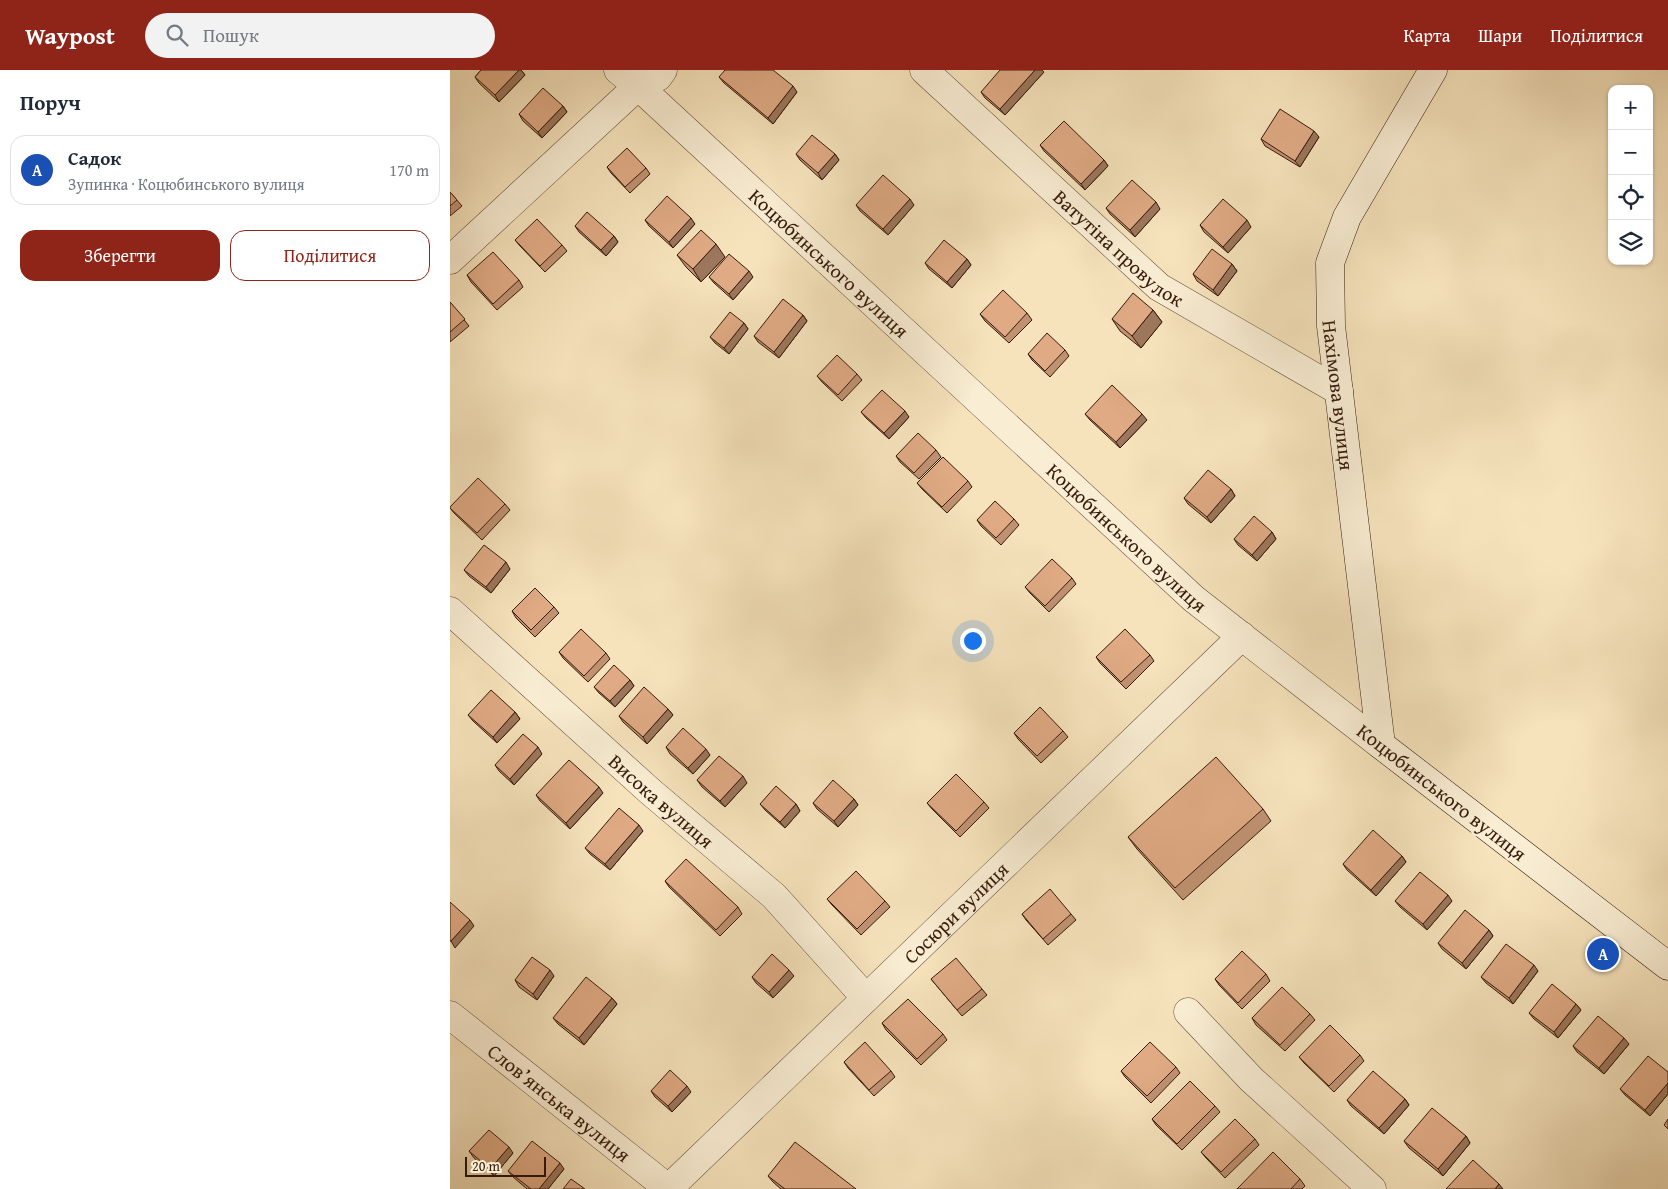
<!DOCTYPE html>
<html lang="uk">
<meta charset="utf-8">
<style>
:root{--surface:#fff;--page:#f2f2f3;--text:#1f2937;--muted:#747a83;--line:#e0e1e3;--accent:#8f2418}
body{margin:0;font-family:"Gentium Book Plus",serif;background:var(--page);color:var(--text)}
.controls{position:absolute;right:15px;top:15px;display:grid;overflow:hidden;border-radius:10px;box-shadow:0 1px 4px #0004}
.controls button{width:45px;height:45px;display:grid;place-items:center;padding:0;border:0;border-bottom:1px solid var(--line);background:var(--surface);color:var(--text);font:25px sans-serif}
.scale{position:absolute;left:15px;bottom:12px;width:81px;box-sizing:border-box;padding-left:5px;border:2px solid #361b0c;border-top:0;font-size:14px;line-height:18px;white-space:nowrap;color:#361b0c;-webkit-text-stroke:4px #f9edd3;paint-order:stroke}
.you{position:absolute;left:522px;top:570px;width:18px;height:18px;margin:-12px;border:4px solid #fff;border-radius:50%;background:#1a73e8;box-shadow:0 0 0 8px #1a73e833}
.badge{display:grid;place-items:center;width:32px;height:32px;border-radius:50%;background:var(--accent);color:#fff;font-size:16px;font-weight:700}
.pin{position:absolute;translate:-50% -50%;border:2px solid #fff;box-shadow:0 1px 5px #0006}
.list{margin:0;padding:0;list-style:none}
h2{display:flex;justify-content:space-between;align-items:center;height:65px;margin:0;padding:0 20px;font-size:21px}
h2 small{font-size:16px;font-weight:400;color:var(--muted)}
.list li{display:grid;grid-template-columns:32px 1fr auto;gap:15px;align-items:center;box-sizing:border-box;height:70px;margin:0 10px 10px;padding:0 10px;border:1px solid var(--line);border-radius:15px}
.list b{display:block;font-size:19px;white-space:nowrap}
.list p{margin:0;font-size:16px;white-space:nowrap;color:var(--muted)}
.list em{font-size:16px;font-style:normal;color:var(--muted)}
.actions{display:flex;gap:10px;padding:15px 20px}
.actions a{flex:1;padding:11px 0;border:1px solid var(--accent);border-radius:15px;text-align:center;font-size:18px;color:var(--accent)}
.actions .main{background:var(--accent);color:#fff}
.icon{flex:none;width:28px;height:28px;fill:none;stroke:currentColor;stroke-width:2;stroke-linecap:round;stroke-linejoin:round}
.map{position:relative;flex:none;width:1218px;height:1119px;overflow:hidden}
header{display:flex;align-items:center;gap:30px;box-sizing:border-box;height:70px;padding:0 25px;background:var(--accent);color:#fff}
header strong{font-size:24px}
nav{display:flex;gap:28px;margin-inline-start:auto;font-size:18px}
.search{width:350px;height:45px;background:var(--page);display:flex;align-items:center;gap:12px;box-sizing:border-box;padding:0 18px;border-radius:28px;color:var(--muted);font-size:19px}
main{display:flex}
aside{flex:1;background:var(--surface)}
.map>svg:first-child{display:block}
</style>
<header>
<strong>Waypost</strong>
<div class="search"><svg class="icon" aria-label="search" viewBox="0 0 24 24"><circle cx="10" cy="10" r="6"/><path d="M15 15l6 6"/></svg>Пошук</div>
<nav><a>Карта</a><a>Шари</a><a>Поділитися</a></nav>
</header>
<main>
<aside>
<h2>Поруч<small></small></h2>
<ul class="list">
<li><span class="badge" style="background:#1a4fb4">A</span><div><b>Садок</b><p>Зупинка · Коцюбинського вулиця</p></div><em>170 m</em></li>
</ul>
<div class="actions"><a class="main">Зберегти</a><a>Поділитися</a></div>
</aside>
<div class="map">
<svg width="1218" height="1119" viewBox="0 0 1218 1119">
<rect width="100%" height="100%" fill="#f6e3bc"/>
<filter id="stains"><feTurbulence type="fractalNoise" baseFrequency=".004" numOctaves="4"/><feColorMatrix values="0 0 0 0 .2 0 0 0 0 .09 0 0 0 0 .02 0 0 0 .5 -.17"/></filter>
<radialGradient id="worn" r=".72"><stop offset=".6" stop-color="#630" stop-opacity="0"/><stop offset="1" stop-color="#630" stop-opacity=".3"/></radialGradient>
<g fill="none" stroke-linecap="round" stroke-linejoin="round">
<!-- street casing -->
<g stroke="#664d38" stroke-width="29">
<g id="street">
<path id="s1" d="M168,0L188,16L744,529L931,675"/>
<path id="s2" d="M474,0L709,217L889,321"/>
<path d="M0,190L188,16L208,7L213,0"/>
<path id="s3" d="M0,541L202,723L324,826L416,928"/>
<path d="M738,942L801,1009L922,1119"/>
<path id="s4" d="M0,945L219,1119"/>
<path id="s5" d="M218,1119L792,566"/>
</g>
</g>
<!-- secondary casing -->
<g stroke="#361b0c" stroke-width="29">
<g id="secondary">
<path id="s6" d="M983,0L897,147L880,193L881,256L931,675L1218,896"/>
</g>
</g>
<!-- street -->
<use href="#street" stroke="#f9edd3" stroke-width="28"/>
<!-- secondary -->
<use href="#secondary" stroke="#f9edd3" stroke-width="28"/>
</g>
<!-- wall -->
<path fill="#c09272" stroke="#361b0c" d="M31,0H71L75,5L49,32L29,13L25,7Z
M594,2L555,45L535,28L531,22Z
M269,7L347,22L323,54L274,13Z
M113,36L117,42L92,68L73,51L69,44Z
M869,67L850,97L815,76L811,69Z
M590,75L654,90L658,96L635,120L594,81Z
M346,84H385L389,90L372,110L350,90Z
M157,97L196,98L200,104L180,123L161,103Z
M0,122L12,136L0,146Z
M406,135H464L438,165L410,141Z
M656,138L710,139L685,167L660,144Z
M195,150L245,154L223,178L199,156Z
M750,155L801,157L778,183L754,162Z
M125,156L164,166L168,172L156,186L129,162Z
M65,170L112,175L117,181L95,202L70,176Z
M227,185L275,187L251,212L236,197Z
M517,189L521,195L502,218L479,199L475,193Z
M782,194L787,201L768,226L747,211L743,204Z
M17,205L69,210L73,217L47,240L21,212Z
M259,207H303L283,230L264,213Z
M0,232L19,256L0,272Z
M703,240L712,252L691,278L670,261L662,249Z
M577,243L582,250L559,273L535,251L530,244Z
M353,245L357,251L329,288L308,272L304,266Z
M294,253L298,259L279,284L265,273L260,267Z
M615,280L619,286L600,307L582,290L578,284Z
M407,304L412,310L392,331L372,312L367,306Z
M411,342L459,347L439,369L416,348Z
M635,344L697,350L670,378L640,350Z
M486,380L491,387L469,409L450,392L446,386Z
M518,411L522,417L497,443L472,419L467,413Z
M781,419L785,426L761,453L738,434L734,428Z
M55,434L60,440L32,470L4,443L0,438Z
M564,449L569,455L551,475L531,456L527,450Z
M822,462L826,469L807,491L788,475L784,469Z
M60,499L41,523L19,506L14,500Z
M622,508L626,514L599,542L580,523L575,517Z
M104,537L109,543L85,567L66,548L62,541Z
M109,582L156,583L160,589L138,612L113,588Z
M700,585L704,591L676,619L650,593L646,587Z
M180,610L184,616L165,637L149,623L144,617Z
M218,639L223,645L197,674L173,652L169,646Z
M65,642L70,649L47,673L23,651L18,645Z
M613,661L618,667L591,693L568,669L564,663Z
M216,677L260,685L243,704L220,684Z
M92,684L64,715L49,701L45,695Z
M247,710L297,713L275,737L252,717Z
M153,723L120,759L90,731L86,725Z
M404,729L408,735L388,757L367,739L363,733Z
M534,732L539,738L510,767L482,739L477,733Z
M310,734H346L350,741L335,758L315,740Z
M813,739L821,751L733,830L687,779L678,767Z
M193,761L160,800L140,784L135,778Z
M952,786L956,792L926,826L897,800L893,794Z
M215,811L288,837L292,844L270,866L219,817Z
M377,829L435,831L440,837L411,865L382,835Z
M945,831H1002L977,860L950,837Z
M572,844H621L626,850L598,875L576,850Z
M1039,860L1043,866L1016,899L992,879L988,873Z
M1088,901L1063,934L1036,913L1031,907Z
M816,904L820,911L792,939L769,915L765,909Z
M104,906L87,930L69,917L65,910Z
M344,906L323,928L306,913L302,907Z
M481,909L532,919L537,925L512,946Z
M162,928L167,934L134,975L108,954L103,948Z
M1126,934L1131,940L1108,968L1084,949L1079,943Z
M860,944L865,950L835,981L806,955L802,948Z
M432,953L493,964L497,970L471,995L436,960Z
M1179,974L1154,1004L1127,982L1123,976Z
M910,985L914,991L884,1022L854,993L849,987Z
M394,992L441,1001L445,1007L424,1026L398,998Z
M726,997L730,1003L701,1033L675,1007L671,1001Z
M1218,1002V1024L1200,1046L1175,1025L1170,1019Z
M201,1021L241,1022L222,1042L205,1027Z
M955,1029L959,1035L934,1064L901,1036L897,1030Z
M765,1036L770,1042L732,1080L706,1055L702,1049Z
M1016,1066L1020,1073L993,1106L959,1078L954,1071Z
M805,1069L809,1075L775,1108L756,1088L751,1082Z
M19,1081L63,1083L44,1106L24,1088Z
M114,1099L98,1119H77L63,1107L58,1101Z
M318,1106L406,1119H331L323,1112Z
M850,1109L855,1116L852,1119H787Z"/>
<!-- shaded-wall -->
<path fill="#9c775c" stroke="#361b0c" d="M69,0H71L75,5L49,32L45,25Z
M585,0H592L594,2L555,45L550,39Z
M343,16L347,22L323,54L318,48Z
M113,36L117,42L92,68L88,62Z
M864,61L869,67L850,97L845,91Z
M385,84L389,90L372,110L368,103Z
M654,90L658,96L635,120L631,114Z
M460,129L464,135L438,165L433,159Z
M706,132L710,139L685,167L680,160Z
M241,148L245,154L223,178L219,172Z
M797,150L801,157L778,183L773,177Z
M164,166L168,172L156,186L151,180Z
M266,174L275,187L251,212L243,199Z
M517,189L521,195L502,218L497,212Z
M782,194L787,201L768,226L763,220Z
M299,201L303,207L283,230L279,224Z
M703,240L712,252L691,278L682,266Z
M353,245L357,251L329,288L324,282Z
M294,253L298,259L279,284L274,278Z
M455,341L459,347L439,369L434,363Z
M692,344L697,350L670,378L666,372Z
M781,419L785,426L761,453L757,447Z
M822,462L826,469L807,491L802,485Z
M56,492L60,499L41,523L36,517Z
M180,610L184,616L165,637L160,631Z
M218,639L223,645L197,674L193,667Z
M65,642L70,649L47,673L43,667Z
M88,677L92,684L64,715L60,709Z
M256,679L260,685L243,704L238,698Z
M293,706L297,713L275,737L270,731Z
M149,717L153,723L120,759L116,753Z
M404,729L408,735L388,757L384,751Z
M346,734L350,741L335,758L330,752Z
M189,755L193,761L160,800L155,794Z
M952,786L956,792L926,826L921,820Z
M998,825L1002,831L977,860L973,854Z
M20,850L24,856L5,878L1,871Z
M1039,860L1043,866L1016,899L1012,893Z
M1084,895L1088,901L1063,934L1059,928Z
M100,900L104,906L87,930L83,924Z
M339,900L344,906L323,928L319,922Z
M162,928L167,934L134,975L129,968Z
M1126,934L1131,940L1108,968L1104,962Z
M1174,968L1179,974L1154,1004L1149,998Z
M1218,1013V1024L1200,1046L1195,1040Z
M237,1016L241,1022L222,1042L218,1036Z
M955,1029L959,1035L934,1064L929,1058Z
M1016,1066L1020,1073L993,1106L988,1099Z
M59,1077L63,1083L44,1106L40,1099Z
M110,1093L114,1099L98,1119H89Z
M1049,1114L1053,1119H1045Z"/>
<!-- building -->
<path fill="#dfaa84" stroke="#361b0c" d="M31,0H69L45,25L25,7Z
M275,0H323L343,16L318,48L269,7Z
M550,0H585L550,39L531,22Z
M93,18L113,36L88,62L69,44Z
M830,39L864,61L845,91L811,69Z
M614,51L654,90L631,114L590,75Z
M362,65L385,84L368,103L346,84Z
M177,78L196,98L175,117L157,97Z
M433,105L460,129L433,159L406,135Z
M682,110L706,132L680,160L656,138Z
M0,122L7,130L0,136Z
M217,126L241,148L219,172L195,150Z
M773,129L797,150L773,177L750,155Z
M137,142L164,166L151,180L125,156Z
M87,149L112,175L90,196L65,170Z
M251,160L266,174L243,199L227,185Z
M494,170L517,189L497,212L475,193Z
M762,179L782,194L763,220L743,204Z
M43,182L69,210L43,234L17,205Z
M279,184L299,201L279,224L259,207Z
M553,220L577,243L555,267L530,244Z
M683,223L703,240L682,266L662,249Z
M333,229L353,245L324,282L304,266Z
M0,232L15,249L0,262Z
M280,242L294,253L274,278L260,267Z
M597,263L615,280L595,301L578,284Z
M387,285L407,304L388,325L367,306Z
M662,315L692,344L666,372L635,344Z
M432,320L455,341L434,363L411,342Z
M468,363L486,380L464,403L446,386Z
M493,387L518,411L492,437L467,413Z
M758,400L781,419L757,447L734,428Z
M28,408L55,434L27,463L0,438V437Z
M545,431L564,449L546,468L527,450Z
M804,446L822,462L802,485L784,469Z
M34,475L56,492L36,517L14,500Z
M602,489L622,508L595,536L575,517Z
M85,518L104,537L81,560L62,541Z
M131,559L156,583L134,606L109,582Z
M675,559L700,585L671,612L646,587Z
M164,595L180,610L160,631L144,617Z
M194,617L218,639L193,667L169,646Z
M41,620L65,642L43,667L18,645Z
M590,637L613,661L587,686L564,663Z
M233,658L256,679L238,698L216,677Z
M73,664L88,677L60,709L45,695Z
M269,686L293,706L270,731L247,710Z
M766,687L813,739L725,818L678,767Z
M119,690L149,717L116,753L86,725Z
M506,704L534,732L506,761L477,733Z
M383,710L404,729L384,751L363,733Z
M326,716L346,734L330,752L310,734Z
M169,738L189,755L155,794L135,778Z
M923,760L952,786L921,820L893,794Z
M236,789L288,837L266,860L215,811Z
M406,801L435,831L407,859L377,829Z
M970,802L998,825L973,854L945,831Z
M600,819L621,844L593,869L572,844Z
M0,832L20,850L1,871H0Z
M1015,840L1039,860L1012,893L988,873Z
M1056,874L1084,895L1059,928L1031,907Z
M792,881L816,904L788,933L765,909Z
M322,884L339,900L319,922L302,907Z
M82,887L100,900L83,924L65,910Z
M506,888L532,919L507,940L481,909Z
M136,907L162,928L129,968L103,948Z
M1102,914L1126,934L1104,962L1079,943Z
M832,917L860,944L830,975L802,948Z
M458,929L493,964L467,989L432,953Z
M1148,946L1174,968L1149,998L1123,976Z
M880,955L910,985L879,1016L849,987Z
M415,972L441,1001L419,1020L394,992Z
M700,972L726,997L697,1026L671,1001Z
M1198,986L1218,1002V1013L1195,1040L1170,1019Z
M220,1000L237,1016L218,1036L201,1021Z
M923,1001L955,1029L929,1058L897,1030Z
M740,1011L765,1036L727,1074L702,1049Z
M982,1038L1016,1066L988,1099L954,1071Z
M785,1049L805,1069L771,1102L751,1082Z
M1218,1049V1059L1214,1055Z
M39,1060L59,1077L40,1099L19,1081Z
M82,1071L110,1093L89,1119H81L58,1101Z
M345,1072L406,1119H335L318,1106Z
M823,1082L850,1109L841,1119H787Z
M1023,1090L1049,1114L1045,1119H996Z
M121,1109L135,1119H113Z"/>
<g text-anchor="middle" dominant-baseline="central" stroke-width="5" stroke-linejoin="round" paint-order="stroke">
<!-- street labels -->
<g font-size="20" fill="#361b0c" stroke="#f9edd3">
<text stroke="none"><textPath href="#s2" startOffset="264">Ватутіна провулок</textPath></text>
<text stroke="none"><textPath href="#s1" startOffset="286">Коцюбинського вулиця</textPath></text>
<text stroke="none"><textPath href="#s6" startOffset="352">Нахімова вулиця</textPath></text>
<text stroke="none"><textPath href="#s1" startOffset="691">Коцюбинського вулиця</textPath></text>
<text transform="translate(992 722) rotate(38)">Коцюбинського вулиця</text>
<text stroke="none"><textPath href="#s3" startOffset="284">Висока вулиця</textPath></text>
<text stroke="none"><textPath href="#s5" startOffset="399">Сосюри вулиця</textPath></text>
<text stroke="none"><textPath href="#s4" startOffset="140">Слов’янська вулиця</textPath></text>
</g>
</g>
<rect width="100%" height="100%" filter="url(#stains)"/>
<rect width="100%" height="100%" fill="url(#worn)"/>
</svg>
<div class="controls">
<button>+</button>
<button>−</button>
<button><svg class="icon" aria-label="locate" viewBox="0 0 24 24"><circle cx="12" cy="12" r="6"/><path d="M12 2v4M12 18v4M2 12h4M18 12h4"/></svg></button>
<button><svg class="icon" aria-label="layers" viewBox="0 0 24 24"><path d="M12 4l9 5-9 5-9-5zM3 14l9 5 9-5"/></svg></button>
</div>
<div class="scale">20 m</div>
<div class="you"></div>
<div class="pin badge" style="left:1153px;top:884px;background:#1a4fb4">A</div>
</div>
</main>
